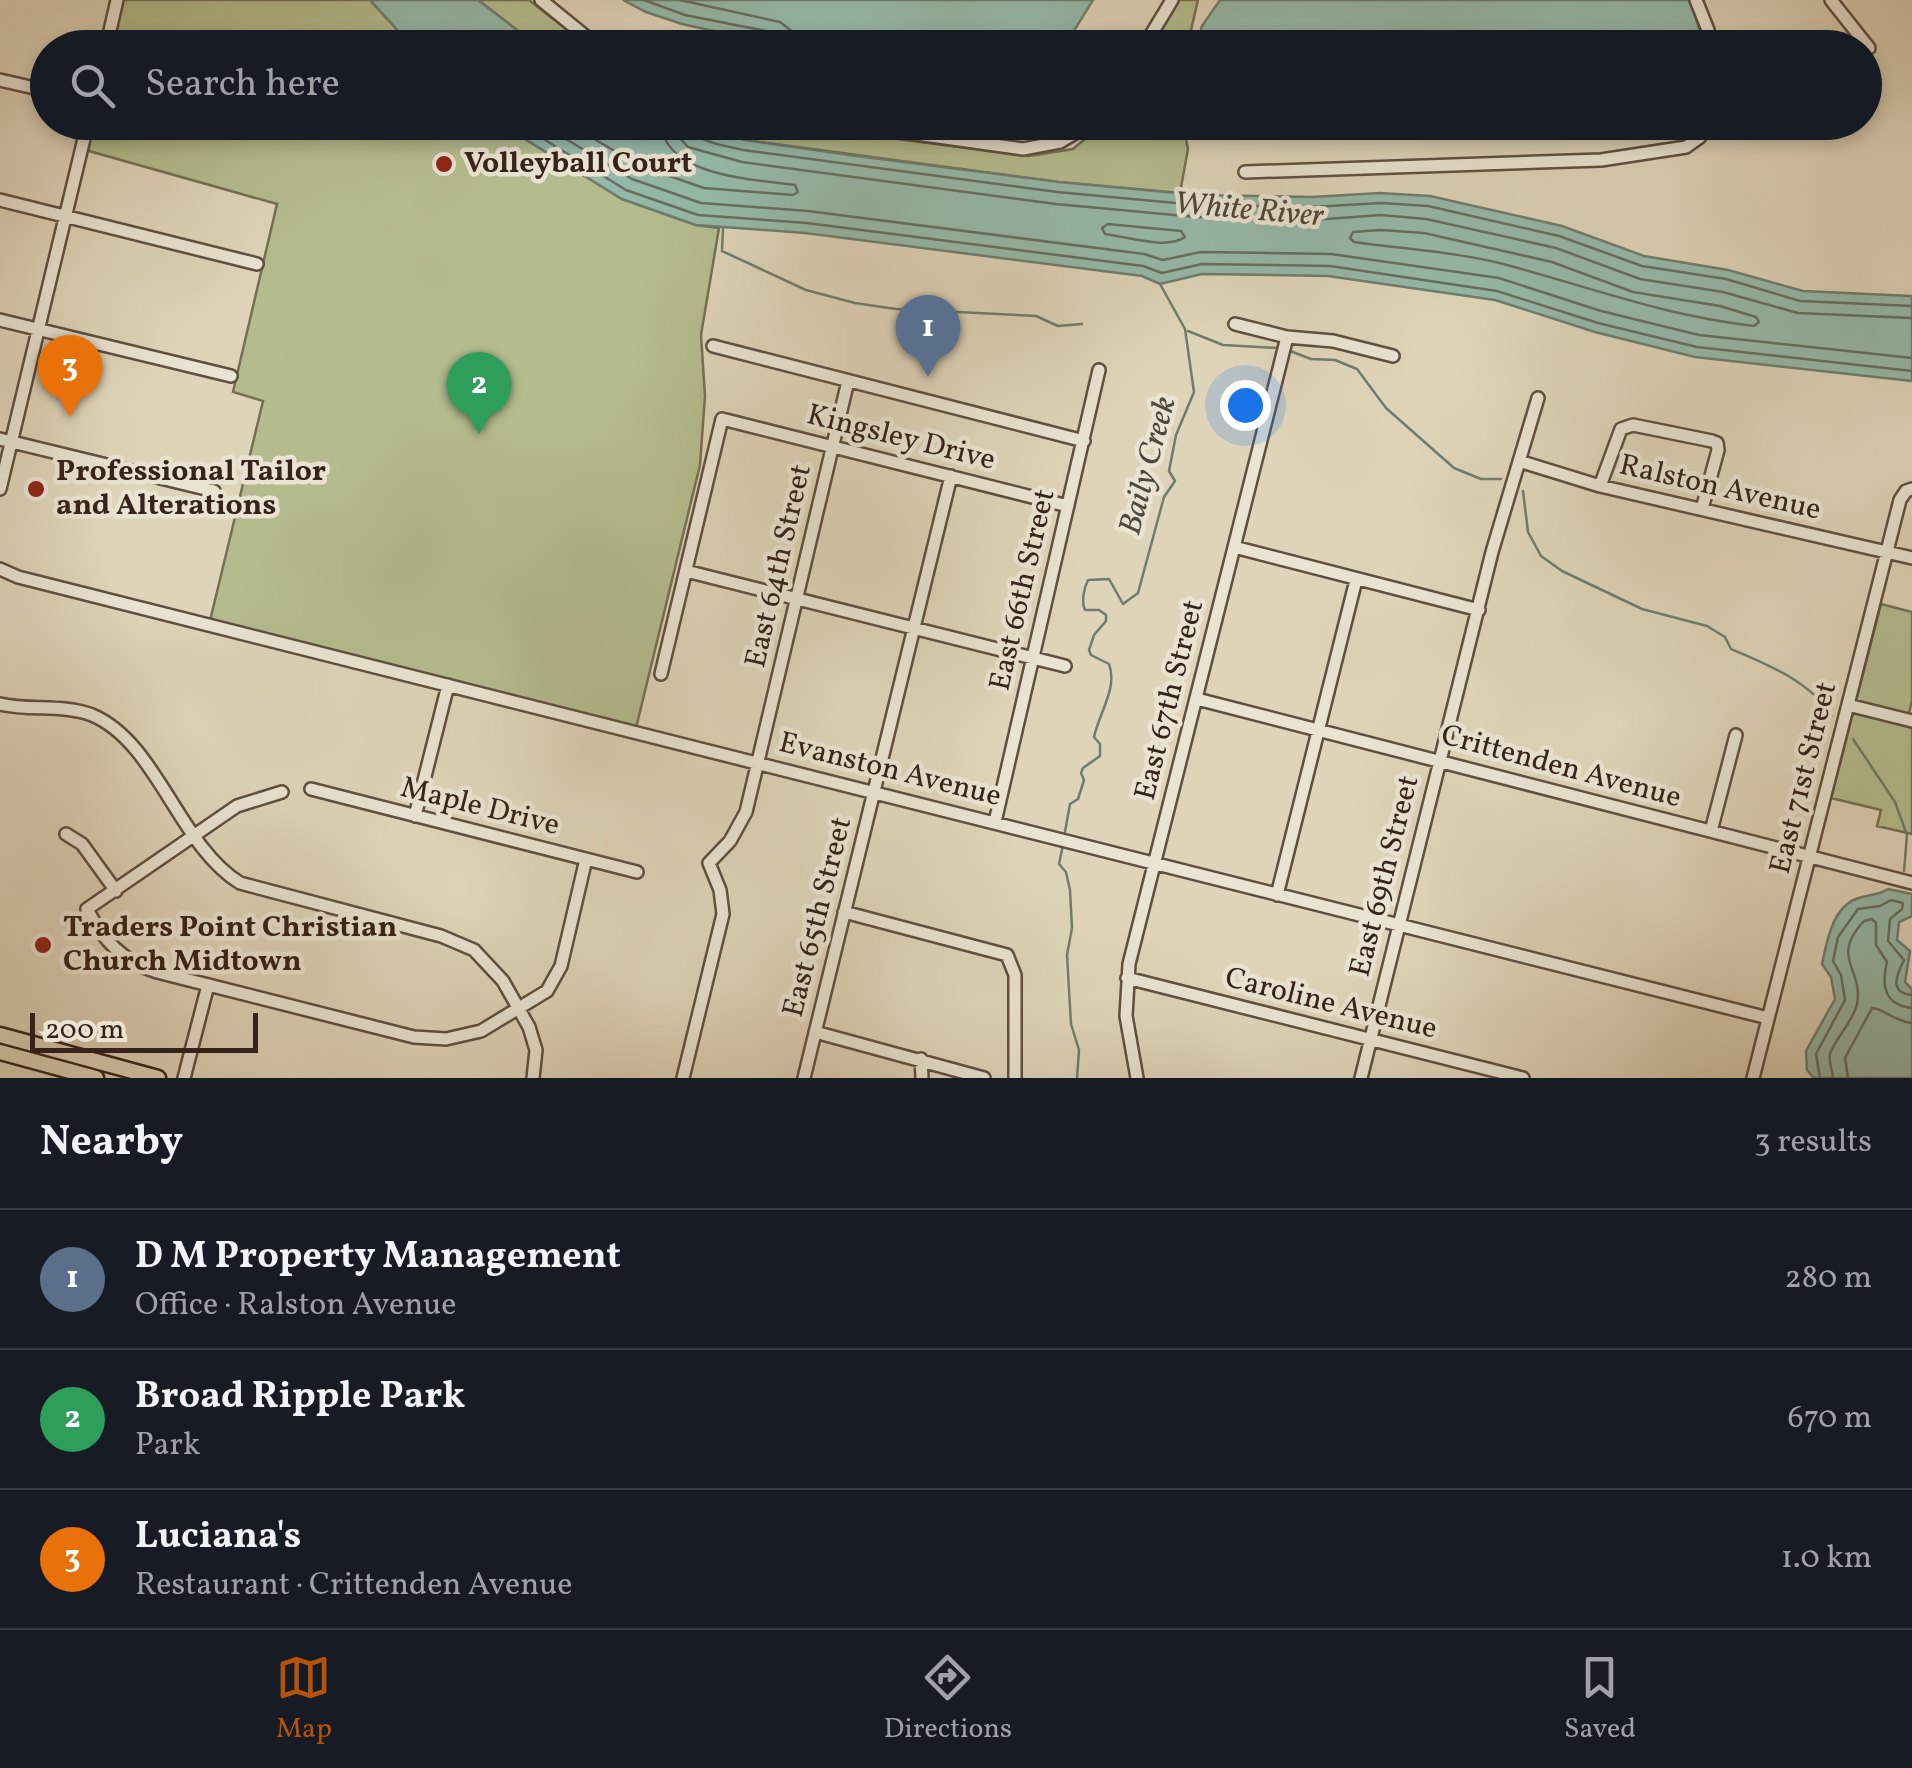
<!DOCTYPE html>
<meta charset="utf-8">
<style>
:root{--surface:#171b24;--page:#20242c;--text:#f1f3f6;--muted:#9ea1a6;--line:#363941;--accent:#b45309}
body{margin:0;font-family:Vollkorn,serif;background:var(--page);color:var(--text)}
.scale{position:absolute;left:30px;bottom:25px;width:228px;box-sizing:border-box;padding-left:10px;border:5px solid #362319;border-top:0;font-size:28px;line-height:35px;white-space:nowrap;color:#362319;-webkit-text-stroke:8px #eae3d2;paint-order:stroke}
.you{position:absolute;left:1245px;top:405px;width:35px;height:35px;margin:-25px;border:8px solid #fff;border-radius:50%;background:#1a73e8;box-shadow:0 0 0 15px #1a73e833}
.badge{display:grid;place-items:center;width:65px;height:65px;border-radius:50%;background:var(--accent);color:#fff;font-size:32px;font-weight:700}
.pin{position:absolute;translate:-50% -82px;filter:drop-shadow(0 2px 5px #0008)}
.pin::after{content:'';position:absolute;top:52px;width:35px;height:30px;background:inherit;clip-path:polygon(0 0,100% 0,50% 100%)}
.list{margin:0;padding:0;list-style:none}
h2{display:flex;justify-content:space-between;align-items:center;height:130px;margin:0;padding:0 40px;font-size:42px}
h2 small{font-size:32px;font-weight:400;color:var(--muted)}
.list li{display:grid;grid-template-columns:65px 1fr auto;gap:30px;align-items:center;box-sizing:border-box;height:140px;padding:0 40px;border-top:2px solid var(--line)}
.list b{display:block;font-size:38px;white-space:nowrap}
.list p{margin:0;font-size:32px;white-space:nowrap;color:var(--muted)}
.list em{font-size:32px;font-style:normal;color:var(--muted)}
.icon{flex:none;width:55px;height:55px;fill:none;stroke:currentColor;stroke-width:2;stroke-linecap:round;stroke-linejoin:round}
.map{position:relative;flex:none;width:1912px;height:1078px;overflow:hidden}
.search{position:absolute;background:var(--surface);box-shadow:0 5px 15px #0003;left:30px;right:30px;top:30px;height:110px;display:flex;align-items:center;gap:25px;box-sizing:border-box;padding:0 35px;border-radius:55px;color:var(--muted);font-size:38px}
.sheet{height:550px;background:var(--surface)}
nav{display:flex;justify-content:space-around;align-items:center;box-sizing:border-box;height:140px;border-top:2px solid var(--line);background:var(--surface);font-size:28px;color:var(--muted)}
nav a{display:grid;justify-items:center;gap:5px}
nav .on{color:var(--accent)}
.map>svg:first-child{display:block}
</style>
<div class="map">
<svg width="1912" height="1078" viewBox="0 0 1912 1078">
<rect width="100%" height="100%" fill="#dfd4b9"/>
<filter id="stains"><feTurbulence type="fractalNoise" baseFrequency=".002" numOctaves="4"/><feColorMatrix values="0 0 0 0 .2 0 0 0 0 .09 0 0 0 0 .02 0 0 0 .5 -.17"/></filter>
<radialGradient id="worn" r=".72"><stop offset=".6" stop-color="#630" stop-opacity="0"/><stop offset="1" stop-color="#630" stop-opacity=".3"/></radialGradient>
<!-- green -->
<path fill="#b4bc8e" stroke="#757054" stroke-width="2.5" d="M118,0H370L413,47L106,48Z
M478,0H529L589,47H539Z
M1177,0H1198L1187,47L1148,48Z
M88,123H499L622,199L696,225L719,228L701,335L705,396L700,465L635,732L209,625L263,401L233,392L277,204L82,149Z
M682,123H772L1029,156L1073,149L1104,123H1183L1188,149L1180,193L1059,182L745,140Z
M1881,604L1912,612V700L1907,722L1912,724V834L1877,826L1881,810L1831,798Z"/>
<!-- water -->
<path fill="#95b9a9" stroke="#6f7d6f" stroke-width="2.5" d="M370,0H478L539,47H413Z
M623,0H1093L1064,47H786L682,24L646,12Z
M1220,0H1691L1704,47L1196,48L1202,26Z
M499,123H682L745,140L849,155L1059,182L1198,195L1312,197L1380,193L1430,196L1562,226L1644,256L1728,270L1803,291L1912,296V381L1695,357L1595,332L1495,300L1328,276L1202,274L1160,284L1142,276L805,233L696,225L622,199Z
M1888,889L1912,894V916L1899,922L1897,940L1910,951L1905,982L1912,989V1078H1814L1807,1070L1806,1051L1835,999L1831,977L1822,964C1827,942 1832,908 1856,899C1868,894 1877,896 1888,889Z"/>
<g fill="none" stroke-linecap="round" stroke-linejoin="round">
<!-- shore -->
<path stroke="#666e61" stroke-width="2.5" d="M644,0L685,15L776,33L782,39L783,48
M680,0L780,22L793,32L796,48
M516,122L626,190L698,215L807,223L1143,266L1162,273L1202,264L1330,266L1497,291L1598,323L1697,347L1912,371
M538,122L632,179L701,203L808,211L1144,254L1163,260L1201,252L1331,254L1499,278L1601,311L1699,335L1912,358
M566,122L638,165L704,188L793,195L798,192L795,185C754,179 663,177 661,122
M676,122L678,136L688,147L742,162L1056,204L1196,217L1313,220L1381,215L1426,219L1556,248L1640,279L1723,292L1798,313L1912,318
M688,122C692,143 724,145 743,150L1057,192L1197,205L1312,207L1381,203L1428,206L1559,236L1642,266L1726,279L1800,301L1912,306
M1108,224L1181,231L1185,237C1167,250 1128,237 1105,234L1102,228Z
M1381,230L1424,233L1552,262L1633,292L1720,306L1756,317L1759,322L1754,326C1666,316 1592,288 1507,265C1458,252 1404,249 1354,242L1350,238L1353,232Z
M1820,1078L1816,1054L1845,1000L1841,975L1833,961L1838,937L1858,909L1880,906L1891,900L1903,903L1902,909L1890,919L1888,941L1904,960C1897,974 1888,993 1912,995
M1833,1078C1833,1070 1828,1062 1830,1054C1836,1037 1853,1022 1857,1004C1864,969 1829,958 1864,921L1872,919L1876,923V945L1887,962C1881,985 1884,1005 1912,1008
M1848,1078L1845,1058L1872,1008C1883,1008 1895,1022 1912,1023"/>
<!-- stream -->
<path stroke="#6f7d6f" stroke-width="2.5" d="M723,228L722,251L806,290L855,303L896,309L1036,316L1058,326L1082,324
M1188,331L1223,345L1277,348
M1290,351L1311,359L1335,360L1357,369L1386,408L1454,468L1481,479H1501
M1523,491L1528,532L1541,556L1562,571L1642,609L1707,626L1725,637L1731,649C1767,664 1811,682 1832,716
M1853,739L1895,802L1907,835L1904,871
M1064,837L1070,804L1078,799L1084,780L1081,773L1083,768L1100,756V744L1094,737C1099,713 1118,688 1109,664L1091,655L1089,650L1094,635L1106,621V615L1099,610H1085C1081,602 1084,588 1088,580L1109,579L1123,604L1138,593L1164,497L1175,481L1169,471L1176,435L1194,392L1185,329L1160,284
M1063,845L1059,864L1066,872L1070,890L1072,928L1067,955L1071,1024L1079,1050L1077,1078"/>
<!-- minor casing -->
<g stroke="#604f41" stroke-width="16">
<path id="minor" d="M541,0L600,48
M1696,0L1708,30L1709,48
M1831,0L1869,48
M106,48L117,0
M1143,48L1172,0
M0,80L48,91
M830,122L1023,149L1060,142L1094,122
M1245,172L1601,160L1686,147L1700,137L1703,122
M0,200L257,264
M0,320L231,376
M1235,324L1287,337L1333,341L1393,356
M713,346L1084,441
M0,439L214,491
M1519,461L1600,486L1912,558
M1600,486L1621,429L1633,425L1712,441L1717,443L1718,450L1702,509
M0,489L88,122
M1234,547L1479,610
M0,569L18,577L1768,1018
M686,571L1065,666
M661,674L722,419L1068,506
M1197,699L1912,883
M0,704C30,711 63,704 92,715C157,742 179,846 240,883L441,936L474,950L503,981L529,1027L536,1050L533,1078
M1848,705L1912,721
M311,789L637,872
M282,792L237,806L87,909C103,940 123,962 157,972L414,1037L446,1039L481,1031L547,991L561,966L586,859
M415,816L448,685
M995,822L1099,370
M1711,831L1736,735
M66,834L82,844L116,891
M1277,895L1356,580
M844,912L1007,955L1015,975V1078
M1127,978L1523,1078
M815,1032L984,1078
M921,1059L922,1078
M184,1078L208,985
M683,1078L723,914L720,890L709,863L730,841L746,812L848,381
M804,1078L951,476
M1137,1078L1126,1016L1129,964L1287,337
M1361,1078L1492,552L1538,398
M1753,1078L1900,500L1906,491L1912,489"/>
</g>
<!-- major casing -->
<g stroke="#362319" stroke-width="19">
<path id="major" d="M0,1035L158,1078
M0,1052L96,1078"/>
</g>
<!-- minor -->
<use href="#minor" stroke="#eae3d2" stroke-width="11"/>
<!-- major -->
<use href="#major" stroke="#dfd4b9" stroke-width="14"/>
</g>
<!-- markers -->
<g fill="#8f2418" stroke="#eae3d2" stroke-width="4">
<circle cx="444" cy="164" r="10"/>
<circle cx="36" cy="489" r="10"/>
<circle cx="43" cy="945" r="10"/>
</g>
<g text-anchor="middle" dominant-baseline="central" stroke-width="9" stroke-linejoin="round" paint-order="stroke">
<!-- poi labels -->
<g font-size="30" font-weight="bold" fill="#362319" stroke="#eae3d2" text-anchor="start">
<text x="464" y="164">Volleyball Court</text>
<text x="56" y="472">Professional Tailor<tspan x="56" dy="34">and Alterations</tspan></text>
<text x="63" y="928">Traders Point Christian<tspan x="63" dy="34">Church Midtown</tspan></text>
</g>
<!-- street labels -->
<g font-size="30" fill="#362319" stroke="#eae3d2">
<text transform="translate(901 438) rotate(14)">Kingsley Drive</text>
<text transform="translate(1720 488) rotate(13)">Ralston Avenue</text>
<text transform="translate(779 566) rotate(-77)">East 64th Street</text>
<text transform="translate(1023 590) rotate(-77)">East 66th Street</text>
<text transform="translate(1170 700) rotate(-76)">East 67th Street</text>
<text transform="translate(1561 767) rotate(15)">Crittenden Avenue</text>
<text transform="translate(890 770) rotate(14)">Evanston Avenue</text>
<text transform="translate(1804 778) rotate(-76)">East 71st Street</text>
<text transform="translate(480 807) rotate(14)">Maple Drive</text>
<text transform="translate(1385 876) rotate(-76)">East 69th Street</text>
<text transform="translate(818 917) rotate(-76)">East 65th Street</text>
<text transform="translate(1331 1004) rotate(14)">Caroline Avenue</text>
</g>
<!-- water labels -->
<g font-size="32" font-style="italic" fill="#4e483d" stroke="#eae3d2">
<text transform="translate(1249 211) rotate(5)">White River</text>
<text transform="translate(1149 466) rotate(-75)">Baily Creek</text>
</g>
</g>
<rect width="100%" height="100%" filter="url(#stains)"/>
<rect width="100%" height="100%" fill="url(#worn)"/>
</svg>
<div class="scale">200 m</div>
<div class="you"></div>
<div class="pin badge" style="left:928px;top:377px;background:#5c6f8a">1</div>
<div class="pin badge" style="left:479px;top:434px;background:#2e9e5b">2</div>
<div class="pin badge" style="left:70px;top:417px;background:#e8710a">3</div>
<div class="search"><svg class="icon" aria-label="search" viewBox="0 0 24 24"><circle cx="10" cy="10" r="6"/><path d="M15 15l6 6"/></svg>Search here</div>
</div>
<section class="sheet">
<h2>Nearby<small>3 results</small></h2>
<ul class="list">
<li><span class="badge" style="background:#5c6f8a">1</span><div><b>D M Property Management</b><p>Office · Ralston Avenue</p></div><em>280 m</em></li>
<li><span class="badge" style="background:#2e9e5b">2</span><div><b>Broad Ripple Park</b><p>Park</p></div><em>670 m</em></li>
<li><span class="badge" style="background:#e8710a">3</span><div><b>Luciana's</b><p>Restaurant · Crittenden Avenue</p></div><em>1.0 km</em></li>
</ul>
</section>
<nav>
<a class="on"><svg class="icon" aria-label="map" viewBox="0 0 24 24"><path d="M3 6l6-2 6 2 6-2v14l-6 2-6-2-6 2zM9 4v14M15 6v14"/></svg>Map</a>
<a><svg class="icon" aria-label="directions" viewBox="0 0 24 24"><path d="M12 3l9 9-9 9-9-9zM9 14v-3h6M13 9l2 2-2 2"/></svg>Directions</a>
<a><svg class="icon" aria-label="saved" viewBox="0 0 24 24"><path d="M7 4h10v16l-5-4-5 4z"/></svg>Saved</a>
</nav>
